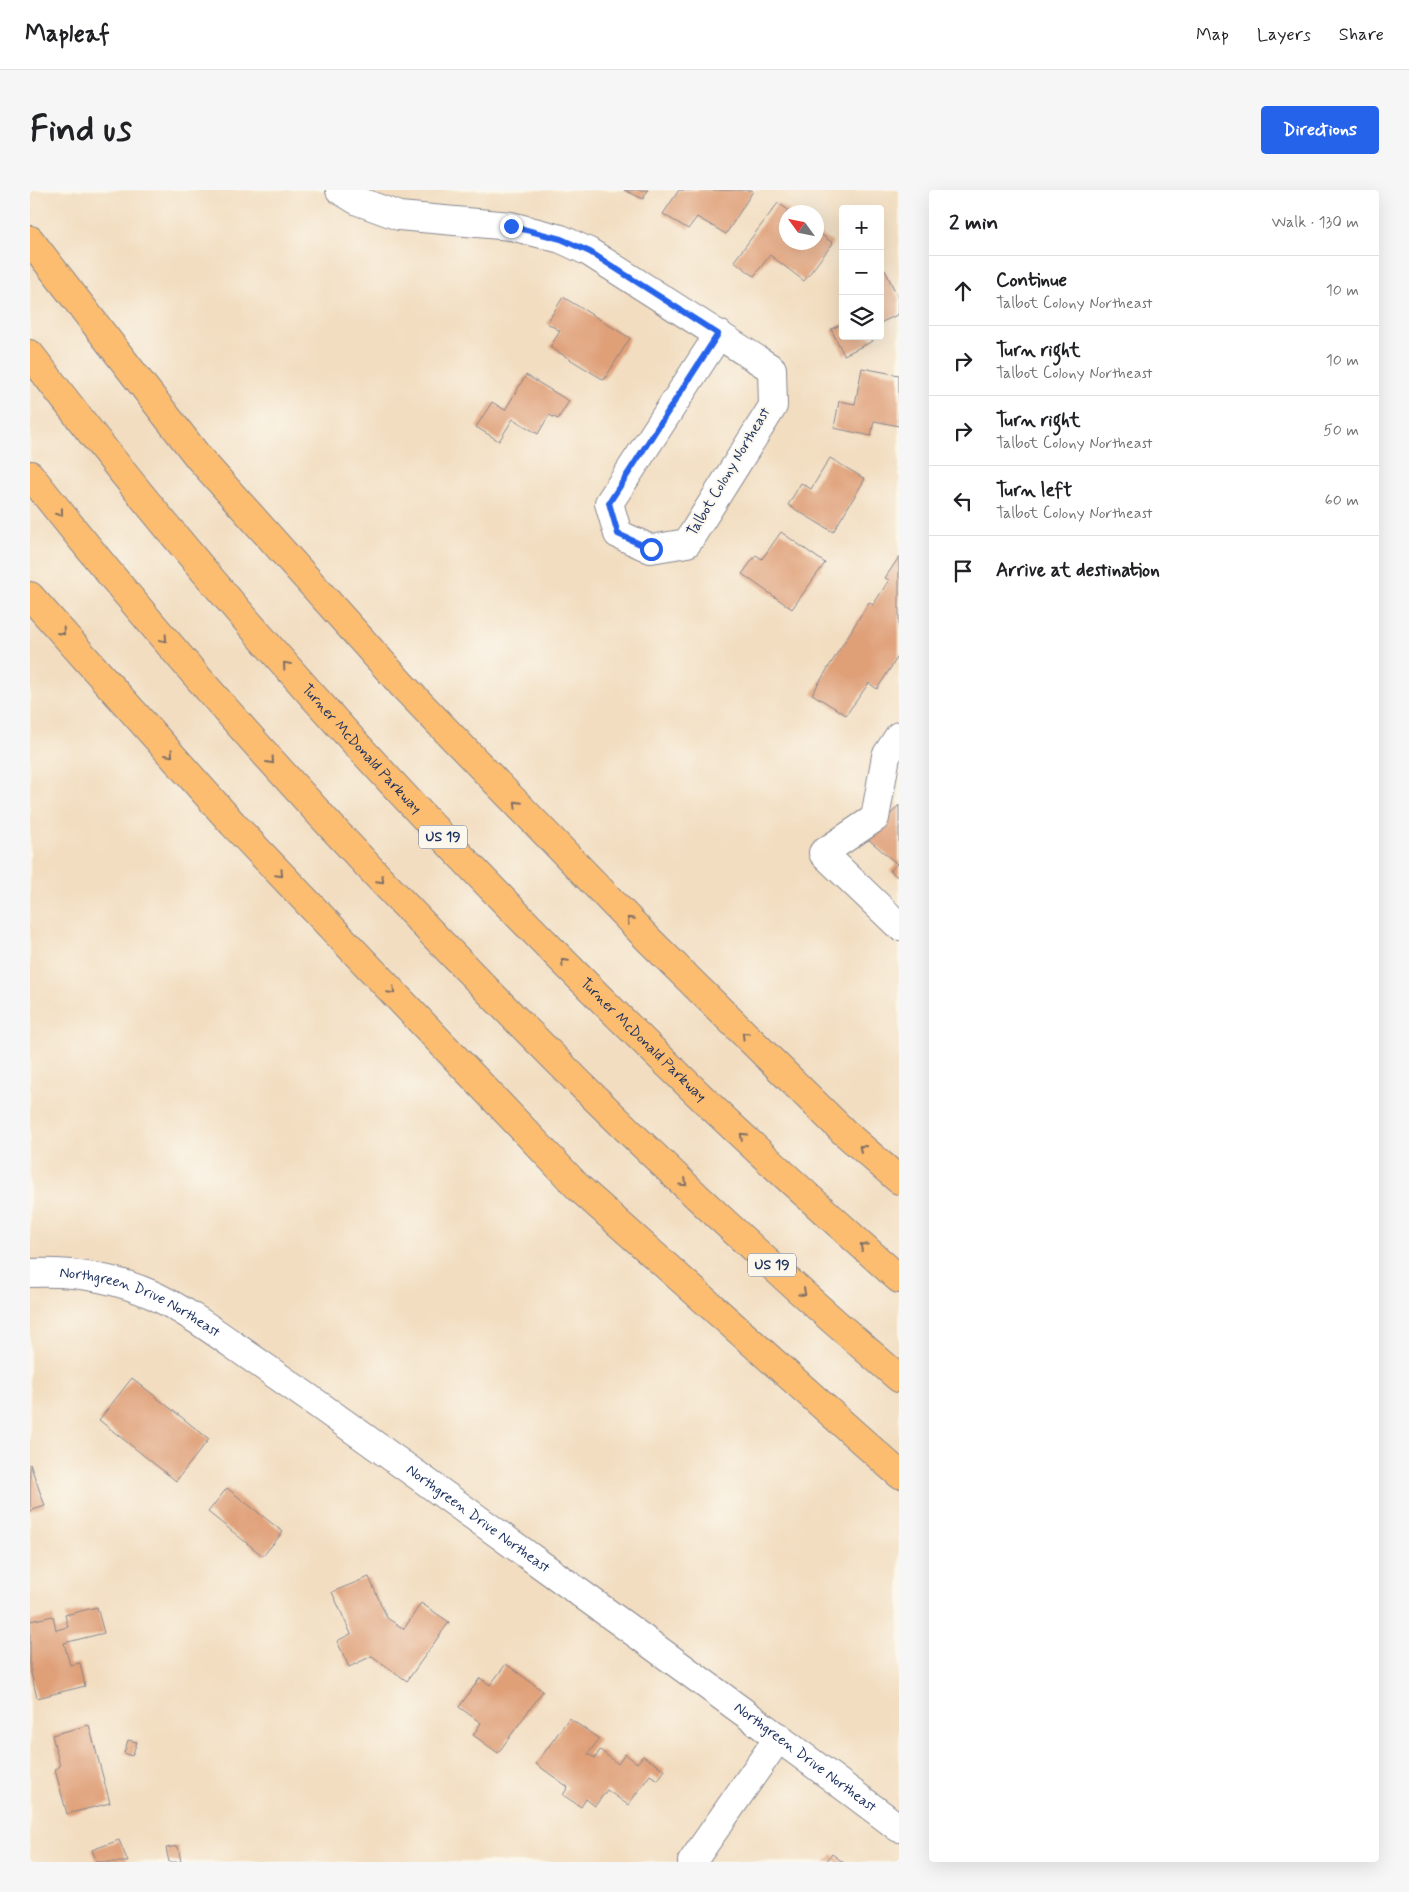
<!DOCTYPE html>
<meta charset="utf-8">
<style>
:root{--surface:#fff;--page:#f6f6f6;--text:#202124;--muted:#757577;--line:#e0e0e0;--accent:#2563eb}
body{margin:0;font-family:Mynerve,sans-serif;background:var(--page);color:var(--text)}
.controls{position:absolute;right:15px;top:15px;display:grid;overflow:hidden;border-radius:5px;box-shadow:0 5px 20px #0002}
.controls button{width:45px;height:45px;display:grid;place-items:center;padding:0;border:0;border-bottom:1px solid var(--line);background:var(--surface);color:var(--text);font:25px sans-serif}
.compass{position:absolute;left:749px;top:15px;width:45px;height:45px;border-radius:50%;background:var(--surface);box-shadow:0 5px 20px #0002;rotate:303deg}
.stop{position:absolute;width:15px;height:15px;margin:-11px;border:4px solid #2563eb;border-radius:50%;background:#fff}
.stop.end{background:#2563eb;border-color:#fff;box-shadow:0 1px 5px #0008}
.list{margin:0;padding:0;list-style:none}
h2{display:flex;justify-content:space-between;align-items:center;height:65px;margin:0;padding:0 20px;font-size:21px}
h2 small{font-size:16px;font-weight:400;color:var(--muted)}
.list li{display:grid;grid-template-columns:32px 1fr auto;gap:15px;align-items:center;box-sizing:border-box;height:70px;padding:0 20px;border-top:1px solid var(--line)}
.list b{display:block;font-size:19px;white-space:nowrap}
.list p{margin:0;font-size:16px;white-space:nowrap;color:var(--muted)}
.list em{font-size:16px;font-style:normal;color:var(--muted)}
.icon{flex:none;width:28px;height:28px;fill:none;stroke:currentColor;stroke-width:2;stroke-linecap:round;stroke-linejoin:round}
.map{position:relative;flex:none;width:869px;height:1672px;overflow:hidden;border-radius:5px}
header{display:flex;align-items:center;gap:30px;box-sizing:border-box;height:70px;padding:0 25px;background:var(--surface);border-bottom:1px solid var(--line)}
header strong{font-size:24px}
nav{display:flex;gap:28px;margin-inline-start:auto;font-size:18px}
.intro{display:flex;align-items:center;justify-content:space-between;box-sizing:border-box;height:120px;padding:0 30px}
h1{margin:0;font-size:35px}
.button{padding:12px 22px;border-radius:5px;background:var(--accent);color:#fff;font-size:18px;font-weight:700}
main{display:flex;gap:30px;padding:0 30px}
aside{flex:1;background:var(--surface);border-radius:5px;box-shadow:0 5px 20px #0002}
.map>svg:first-child{display:block}
</style>
<header>
<strong>Mapleaf</strong>
<nav><a>Map</a><a>Layers</a><a>Share</a></nav>
</header>
<div class="intro"><h1>Find us</h1><a class="button">Directions</a></div>
<main>
<div class="map">
<svg width="869" height="1672" viewBox="0 0 869 1672">
<rect width="100%" height="100%" fill="#fbf7ec"/>
<filter id="ink" filterUnits="userSpaceOnUse"><feTurbulence type="fractalNoise" baseFrequency=".02" numOctaves="2"/><feDisplacementMap in="SourceGraphic" scale="10" xChannelSelector="R" yChannelSelector="G"/><feConvolveMatrix kernelMatrix="1 2 1 2 8 2 1 2 1" color-interpolation-filters="sRGB"/></filter>
<filter id="wash" filterUnits="userSpaceOnUse"><feTurbulence type="fractalNoise" baseFrequency=".0096" numOctaves="4" result="noise"/><feDisplacementMap in="SourceGraphic" scale="20" xChannelSelector="R" yChannelSelector="G"/><feGaussianBlur stdDeviation="1.12" result="paint"/><feColorMatrix in="noise" values="0 0 0 0 0 0 0 0 0 0 0 0 0 0 0 0 0 1.4 0 .05"/><feComposite in="paint" operator="in"/></filter>
<g filter="url(#wash)">
<rect width="100%" height="100%" fill="#f2ddc0"/>
<g id="blocks">
<!-- building -->
<path fill="#df9f77" d="M594,0H618L613,9Z
M649,0H721L723,1L696,44L667,27L658,39L633,24Z
M748,13L761,22H756V52H786V41L803,53L774,91L740,65L724,86L704,71Z
M855,80L869,110V124L850,133V83Z
M533,107L600,148L574,190L520,157L530,141L517,133Z
M813,134V146H840L843,151L814,165L801,139Z
M832,178L869,185V236L844,231L841,246L804,238L809,211L825,214Z
M496,185L539,211L528,229L519,225L508,244L483,229L469,251L446,237L462,212L475,220Z
M800,268L835,289L803,342L758,315L771,293L781,299Z
M751,342L795,373L762,419L712,384L726,365L732,369Z
M869,367V465L847,499L839,493L816,525L782,504L839,412L843,415L859,390L855,388Z
M869,615V688L860,681L867,674L838,649Z
M102,1188L179,1249L146,1291L69,1230Z
M0,1274L15,1316L0,1321Z
M197,1298L253,1342L233,1366L178,1322Z
M339,1387L357,1428L374,1439L391,1413L419,1432L377,1491L342,1466L319,1477L307,1451L321,1444L302,1402Z
M67,1417L74,1443L34,1453L40,1475L50,1473L55,1496L7,1508L0,1479V1431L23,1426L26,1440L38,1437L35,1425Z
M476,1474L513,1501L468,1563L443,1545L451,1533L429,1517L450,1488L460,1495Z
M539,1528L569,1549L558,1564L565,1568L570,1560L588,1574L595,1564L607,1573L613,1566L635,1580L628,1590L620,1585L598,1615L577,1600L565,1616L556,1609L551,1617L533,1605L538,1597L506,1574Z
M59,1535L80,1613L37,1624L25,1580L30,1576L22,1545Z
M98,1550L107,1552L102,1566L94,1563Z
M89,1650L98,1672H67L62,1660Z
M148,1656L151,1672H139L136,1658Z
M802,1664L813,1672H796Z"/>
</g>
</g>
<g filter="url(#ink)">
<use href="#blocks" fill-opacity="0" stroke="#86868f" stroke-width="1"/>
<g fill="none" stroke-linecap="round" stroke-linejoin="round">
<!-- minor casing -->
<g stroke="#86868f" stroke-width="30">
<g id="minor">
<path d="M310,0L328,11L369,26L481,36L531,49L559,62L742,179L743,216L657,353L621,359L588,344L579,313L689,144"/>
<path d="M869,546L856,566L845,628L793,663L869,736"/>
<path id="s1" d="M0,1083C41,1081 85,1088 123,1105C161,1123 194,1149 229,1173C282,1210 334,1247 387,1285C548,1402 710,1517 869,1638"/>
<path d="M662,1672L749,1547"/>
</g>
</g>
<!-- highway casing -->
<g stroke="#86868f" stroke-width="30">
<g id="highway">
<path d="M0,50L169,268L373,496L619,750L814,942L869,990"/>
<path id="s2" d="M0,164C201,429 428,673 667,903C733,967 801,1027 869,1089"/>
<path d="M0,285C146,470 304,645 469,812C597,943 730,1069 869,1188"/>
<path d="M0,406L203,634L549,998L869,1284"/>
</g>
</g>
<!-- minor -->
<use href="#minor" stroke="#fff" stroke-width="28"/>
<!-- highway -->
<use href="#highway" stroke="#fcbd6f" stroke-width="28"/>
</g>
<!-- one-way arrows -->
<defs><path id="oneway-chevron" d="M-2-3.5L2.5 0L-2 3.5" fill="none" stroke-width="1.6" stroke-linecap="round" stroke-linejoin="round" transform="scale(1.25)"/></defs>
<g stroke="#806f66">
<use href="#oneway-chevron" transform="translate(30 323) rotate(52)"/>
<use href="#oneway-chevron" transform="translate(32 442) rotate(48)"/>
<use href="#oneway-chevron" transform="translate(134 449) rotate(49)"/>
<use href="#oneway-chevron" transform="translate(256 475) rotate(-131)"/>
<use href="#oneway-chevron" transform="translate(140 564) rotate(48)"/>
<use href="#oneway-chevron" transform="translate(241 571) rotate(48)"/>
<use href="#oneway-chevron" transform="translate(487 614) rotate(-134)"/>
<use href="#oneway-chevron" transform="translate(250 684) rotate(46)"/>
<use href="#oneway-chevron" transform="translate(351 690) rotate(47)"/>
<use href="#oneway-chevron" transform="translate(600 730) rotate(-134)"/>
<use href="#oneway-chevron" transform="translate(534 772) rotate(-135)"/>
<use href="#oneway-chevron" transform="translate(362 801) rotate(46)"/>
<use href="#oneway-chevron" transform="translate(715 845) rotate(-135)"/>
<use href="#oneway-chevron" transform="translate(713 946) rotate(-137)"/>
<use href="#oneway-chevron" transform="translate(832 958) rotate(-139)"/>
<use href="#oneway-chevron" transform="translate(654 993) rotate(43)"/>
<use href="#oneway-chevron" transform="translate(833 1056) rotate(-138)"/>
<use href="#oneway-chevron" transform="translate(773 1103) rotate(42)"/>
</g>
</g>
<g fill="none" stroke-linecap="round" stroke-linejoin="round" filter="url(#ink)">
<!-- route -->
<path stroke="#2563eb" stroke-width="6" d="M481,36L531,49L560,62L688,144L579,313L588,344L621,359"/>
</g>
<g text-anchor="middle" dominant-baseline="central" stroke-width="4" stroke-linejoin="round" paint-order="stroke">
<!-- shield labels -->
<g fill="#fbf7ec" stroke="#5e6b89" stroke-width="1">
<rect x="389" y="635.5" width="48" height="23" rx="4"/>
<rect x="718" y="1063.5" width="48" height="23" rx="4"/>
</g>
<g font-size="14" font-weight="bold" fill="#1b2f5e">
<text x="413" y="647">US 19</text>
<text x="742" y="1075">US 19</text>
</g>
<!-- street labels -->
<g font-size="15" fill="#1b2f5e" stroke="#fbf7ec">
<text transform="translate(699 282) rotate(-59)">Talbot Colony Northeast</text>
<text stroke="none"><textPath href="#s2" startOffset="516">Turner McDonald Parkway</textPath></text>
<text stroke="none"><textPath href="#s2" startOffset="921">Turner McDonald Parkway</textPath></text>
<text stroke="none"><textPath href="#s1" startOffset="116">Northgreen Drive Northeast</textPath></text>
<text stroke="none"><textPath href="#s1" startOffset="521">Northgreen Drive Northeast</textPath></text>
<text stroke="none"><textPath href="#s1" startOffset="926">Northgreen Drive Northeast</textPath></text>
</g>
</g>
</svg>
<div class="controls">
<button>+</button>
<button>−</button>
<button><svg class="icon" aria-label="layers" viewBox="0 0 24 24"><path d="M12 4l9 5-9 5-9-5zM3 14l9 5 9-5"/></svg></button>
</div>
<svg class="compass" viewBox="-18 -18 36 36"><path d="M0-13l5 13h-10z" fill="#e53935"/><path d="M0 13l5-13h-10z" fill="#757577"/></svg>
<div class="stop" style="left:621px;top:359px"></div>
<div class="stop end" style="left:481px;top:36px"></div>
</div>
<aside>
<h2>2 min<small>Walk · 130 m</small></h2>
<ul class="list">
<li><svg class="icon" aria-label="ahead" viewBox="0 0 24 24"><path d="M12 20V5M6 11l6-6 6 6"/></svg><div><b>Continue</b><p>Talbot Colony Northeast</p></div><em>10 m</em></li>
<li><svg class="icon" aria-label="right" viewBox="0 0 24 24"><path d="M7 20v-9h11M14 6l5 5-5 5"/></svg><div><b>Turn right</b><p>Talbot Colony Northeast</p></div><em>10 m</em></li>
<li><svg class="icon" aria-label="right" viewBox="0 0 24 24"><path d="M7 20v-9h11M14 6l5 5-5 5"/></svg><div><b>Turn right</b><p>Talbot Colony Northeast</p></div><em>50 m</em></li>
<li><svg class="icon" aria-label="left" viewBox="0 0 24 24"><path d="M17 20v-9H6M10 6l-5 5 5 5"/></svg><div><b>Turn left</b><p>Talbot Colony Northeast</p></div><em>60 m</em></li>
<li><svg class="icon" aria-label="arrive" viewBox="0 0 24 24"><path d="M6 21V4h12l-3 4 3 4H6"/></svg><div><b>Arrive at destination</b></div></li>
</ul>
</aside>
</main>
